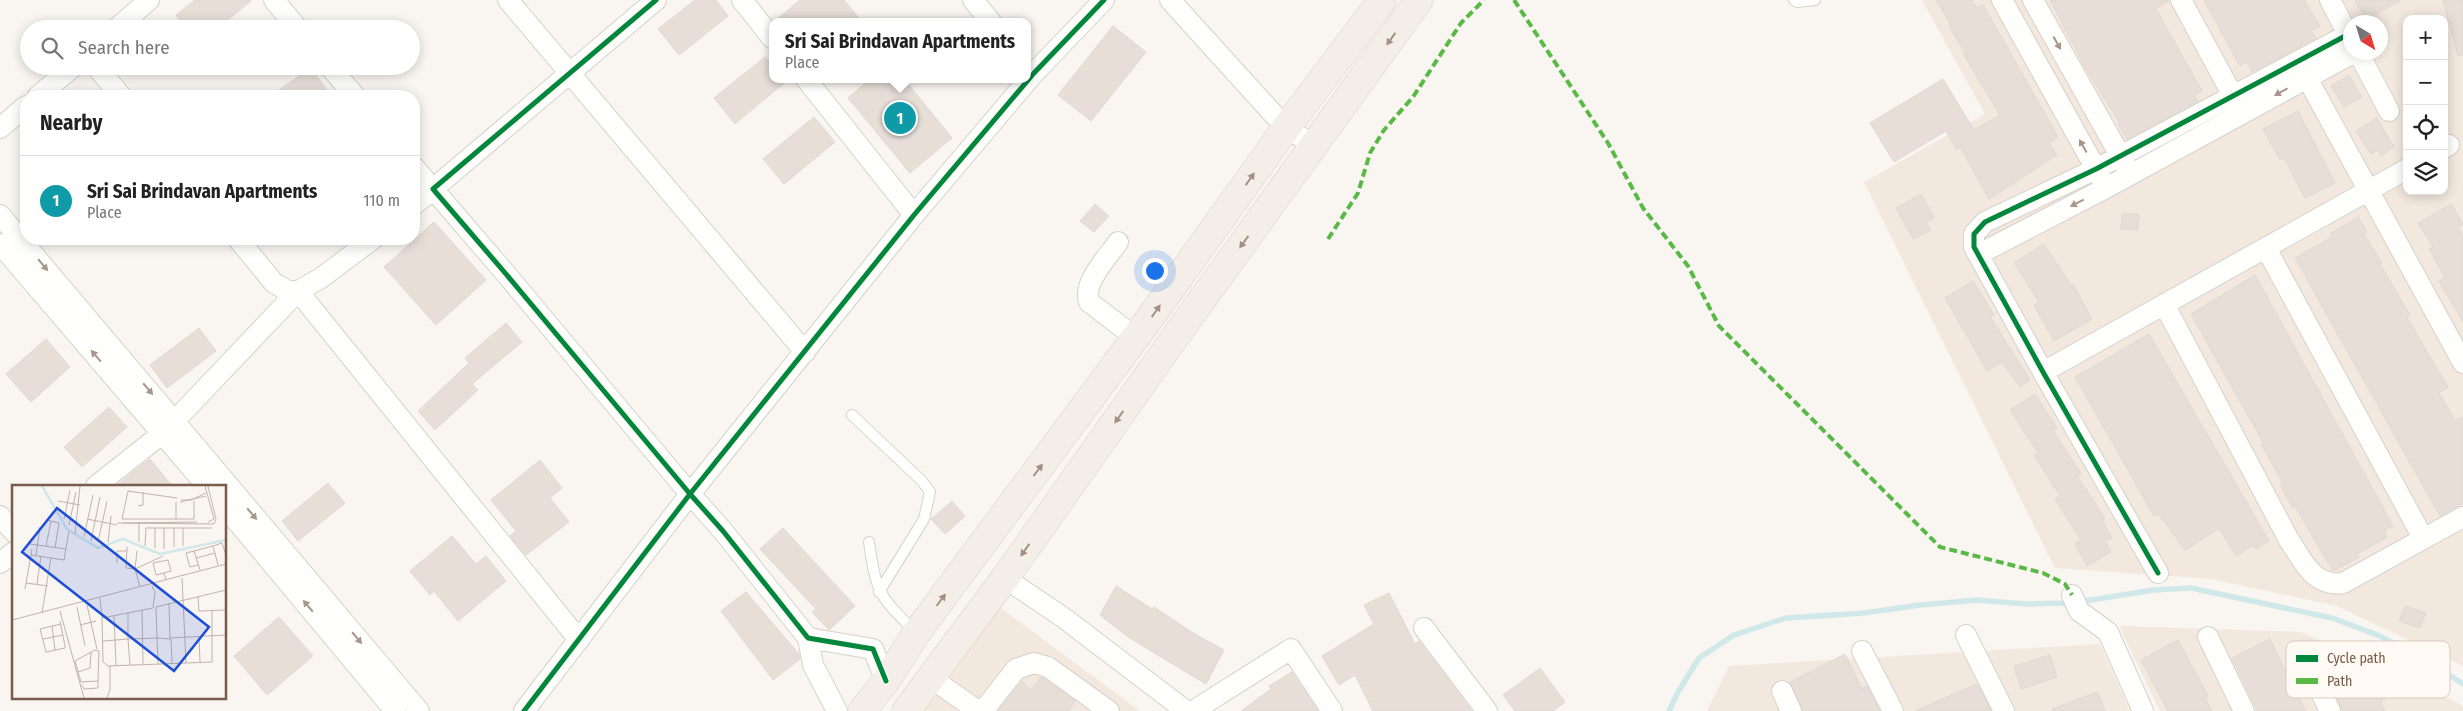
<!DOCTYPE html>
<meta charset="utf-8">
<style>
:root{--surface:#fff;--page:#f2f2f2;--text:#222;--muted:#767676;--line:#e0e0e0;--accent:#2563eb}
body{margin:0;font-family:"Fira Sans Condensed",sans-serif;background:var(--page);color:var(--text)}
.controls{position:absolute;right:15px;top:15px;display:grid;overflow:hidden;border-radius:10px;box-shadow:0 2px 12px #0003}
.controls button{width:45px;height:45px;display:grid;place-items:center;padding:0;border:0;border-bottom:1px solid var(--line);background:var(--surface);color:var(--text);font:25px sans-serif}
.compass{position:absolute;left:2343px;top:15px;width:45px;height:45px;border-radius:50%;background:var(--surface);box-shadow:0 2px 12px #0003;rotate:142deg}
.you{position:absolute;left:1154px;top:270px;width:18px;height:18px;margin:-12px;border:4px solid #fff;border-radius:50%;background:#1a73e8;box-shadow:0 0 0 8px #1a73e833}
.badge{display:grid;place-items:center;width:32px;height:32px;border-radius:50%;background:var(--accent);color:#fff;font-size:16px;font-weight:700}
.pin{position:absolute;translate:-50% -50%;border:2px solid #fff;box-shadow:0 1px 5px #0006}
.popup{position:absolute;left:769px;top:18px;width:262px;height:65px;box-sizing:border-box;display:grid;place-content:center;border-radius:10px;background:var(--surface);filter:drop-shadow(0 1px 4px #0005);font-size:16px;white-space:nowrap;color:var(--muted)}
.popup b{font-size:19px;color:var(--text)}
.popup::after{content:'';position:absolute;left:50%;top:100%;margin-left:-10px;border:10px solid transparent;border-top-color:var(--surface)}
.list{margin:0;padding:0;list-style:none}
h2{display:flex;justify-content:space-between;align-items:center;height:65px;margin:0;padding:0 20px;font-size:21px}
h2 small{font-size:16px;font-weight:400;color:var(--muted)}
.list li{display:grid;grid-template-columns:32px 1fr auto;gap:15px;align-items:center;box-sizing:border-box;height:90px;padding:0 20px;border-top:1px solid var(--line)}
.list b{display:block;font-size:19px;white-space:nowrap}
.list p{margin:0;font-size:16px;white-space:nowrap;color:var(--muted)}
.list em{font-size:16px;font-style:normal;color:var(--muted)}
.icon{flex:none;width:28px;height:28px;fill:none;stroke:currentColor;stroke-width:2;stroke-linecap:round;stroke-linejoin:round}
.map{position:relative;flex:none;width:2463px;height:711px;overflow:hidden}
.search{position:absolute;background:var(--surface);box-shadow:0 2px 12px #0003;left:20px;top:20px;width:400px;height:55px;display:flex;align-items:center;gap:12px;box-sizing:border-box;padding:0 18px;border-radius:28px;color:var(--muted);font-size:19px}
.panel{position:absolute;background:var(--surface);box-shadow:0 2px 12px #0003;left:20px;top:90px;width:400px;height:155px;border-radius:20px}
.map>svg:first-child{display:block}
</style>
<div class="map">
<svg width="2463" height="711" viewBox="0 0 2463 711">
<rect width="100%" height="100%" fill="#f9f5f0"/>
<!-- residential -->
<path fill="#f2e8de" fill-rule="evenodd" d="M1922,0H2463V666L2337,606L2211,579L2055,568L1864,182L1985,114ZM2407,19H2444V191H2407ZM2350,22H2380V52H2350Z
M998,606L1140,711H923Z
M2119,626L2300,632L2422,684L2463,706V711H2160Z
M2100,644L2130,711H1707L1729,666Z"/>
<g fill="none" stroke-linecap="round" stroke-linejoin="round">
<!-- stream -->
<path stroke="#d0e8ea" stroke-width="5.5" d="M1669,711L1678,692L1699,658L1734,635L1786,618L1864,613L1920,605L1977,600L2026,604L2072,603L2154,590L2191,588L2332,618L2375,634L2418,655L2463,684"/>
</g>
<!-- building -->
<path fill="#e6ded7" stroke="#e2d8d2" d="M195,0H252L217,29H186L176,15Z
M695,0H716L728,16L679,55L658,29Z
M800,0H844L862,22H774Z
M1936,0H1972L1977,8L1983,5L2058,137L2049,143L2057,155L1989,199L1961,148L1957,150L1946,131L1894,162L1870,123L1943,79L1974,130L2000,115L1964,55L1966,54L1949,26L1951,25Z
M2050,0H2169L2156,9L2202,91L2195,96L2198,101L2127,139L2118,124L2120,123L2087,71Z
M2204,0H2304L2320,26L2311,31L2316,38L2252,72L2247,62L2240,66Z
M2355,0H2401L2366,20Z
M2443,0H2463V55L2458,56Z
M1113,26L1146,52L1091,121L1058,95Z
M765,57L772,66V79H789L735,124L714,98Z
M311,68L331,96H270Z
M2349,75L2362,97L2344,107L2331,86Z
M870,79H904L952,138L910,173L848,98Z
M2298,111L2335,183L2305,198L2284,158L2280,160L2263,129Z
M814,117L835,142L784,184L763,159Z
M2377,118L2394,147L2381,156L2378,150L2371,154L2356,131Z
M1921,194L1934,218L1926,222L1931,230L1913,239L1896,208Z
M1095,204L1109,216L1094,232L1080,221Z
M2451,204L2463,224L2458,227L2463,236V322L2439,281L2445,278L2429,249L2433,247L2418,223Z
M2122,214H2139L2138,230L2121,229Z
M2358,217L2367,232L2364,234L2382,263L2380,264L2410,315L2407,318L2448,387L2439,393L2455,420L2463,417V503L2440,516L2295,258L2332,237L2330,234Z
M434,222L486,280L436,325L384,267Z
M2044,244L2071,285L2073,284L2092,319L2054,341L2034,305L2039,302L2014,263Z
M2255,275L2393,526L2384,530L2387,537L2357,554L2359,557L2333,571L2295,506L2292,507L2280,485L2283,483L2261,444L2263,442L2191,314Z
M1973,281L1994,315L1990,317L2030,380L2020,387L2002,362L1987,371L1945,298Z
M506,323L522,342L472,384L478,390L435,430L418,411L469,363L465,358Z
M199,328L216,351L167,388L150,365Z
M2149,334L2269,541L2256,549L2254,545L2236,556L2219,528L2185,550L2158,513L2154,516L2075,377Z
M46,339L70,367L31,402L6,374Z
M2035,394L2057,428L2053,431L2081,474L2077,476L2105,518L2102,520L2112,538L2105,541L2111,552L2087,566L2075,544L2081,540L2055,499L2060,496L2034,455L2038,453L2010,410Z
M109,407L127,427L82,467L64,447Z
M150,459L172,486H116L132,473Z
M540,460L562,488L550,498L569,522L526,555L510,536L516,531L491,500Z
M328,483L345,503L298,541L282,521Z
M952,501L965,516L945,534L931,519Z
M783,528L855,606L829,630L812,612L816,609L760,549Z
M452,536L476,564L486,556L506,581L458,621L434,591L430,595L410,571Z
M1116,586L1152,609L1154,607L1193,633L1224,650L1206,684L1128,637L1100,615Z
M746,592L799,654L800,659L773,680L721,611Z
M1389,593L1415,644L1419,641L1472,711H1373L1355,675L1339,685L1322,656L1374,624L1364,605Z
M2405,606L2426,613L2420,628L2399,621Z
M279,617L313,656L267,695L234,656Z
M2270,639L2286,673L2306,711H2258L2232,658Z
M2178,640L2208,696L2205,698L2212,711H2168L2141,660Z
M1845,654L1862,689L1867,686L1880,711H1803L1790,682Z
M2050,655L2057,677L2021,689L2014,666Z
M1540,668L1565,702L1553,711H1515L1503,695Z
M1292,672L1318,711H1241L1271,689L1269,686Z
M2373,675L2385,699L2380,701L2385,711H2343L2335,695Z
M1041,677L1075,701L1069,711H998L1022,681L1031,690Z
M1977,684L1991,711H1915Z
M2098,692L2105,711H2052V709Z"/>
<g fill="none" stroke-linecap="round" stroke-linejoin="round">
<!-- service casing -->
<g stroke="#d7d1cb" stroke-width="12">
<path id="service" d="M1794,0L1797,2L1815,0
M852,415L922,481L930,492L924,519L879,592
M869,542C876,592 879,597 916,632"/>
</g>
<!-- minor casing -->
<g stroke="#d7d1cb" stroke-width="22">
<path id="minor" d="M274,0L298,29
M508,0L805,352
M742,0L772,38
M973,0L991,22
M1170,0L1286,128L1314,145
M2002,0L2102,180
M2033,0L2126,166
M2181,0L2239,107
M2330,0L2350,38
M116,29L149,0
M2358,52L2389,111
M96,66L121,96
M329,66L355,96
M2307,78L2463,363
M806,79L914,215
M38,96L74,66
M0,128L26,106
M2444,148L2449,145
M414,167L433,189L414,205
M0,215L419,711
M238,239L274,283L288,291H298L321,278L373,239
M1118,242C1108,257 1082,283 1089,302L1136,338
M0,244L207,486
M2266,248L2423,538
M1979,254L2106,188L2355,52
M2164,304L2289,540C2304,562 2313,587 2343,583L2463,517
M2043,372L2407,169
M96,486L163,433L298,291L579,640
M225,507L395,711
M0,516L14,532
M0,563L14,552
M2158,573L2043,372L1974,247V234L1985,222L2096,169L2349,34
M1005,578L1064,618L1186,711
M2072,595L2079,611L2108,632L2143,711
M1424,628L1487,711
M1966,635L2004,711
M2208,637L2244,711
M808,638L813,665L837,711
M1862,651L1893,711
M2304,658L2330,711
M931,678L978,711
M886,681L873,649L808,638L723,531L690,494L914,215L1034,73L1104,0
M1782,691L1791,711
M524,711L690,494L506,274L433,189L656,0
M983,711L1016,669L1034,663L1048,667L1109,711
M1193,711L1291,649L1332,711"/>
</g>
<!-- primary casing -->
<g stroke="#dad1cc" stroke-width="29">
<path id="primary" d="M862,711L886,681L917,632L1150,318L1286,128L1382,0
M906,711L1005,578L1175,337L1419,0"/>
</g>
<!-- service -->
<use href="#service" stroke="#fefefd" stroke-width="10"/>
<!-- minor -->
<use href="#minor" stroke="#fefefd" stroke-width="20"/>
<!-- primary -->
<use href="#primary" stroke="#f3eee8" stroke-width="28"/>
<!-- quiet -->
<path stroke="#58b947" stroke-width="4" stroke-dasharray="8 4" stroke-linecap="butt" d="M1514,0L1608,143L1643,208L1688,266L1719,326L1940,547L2043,573L2065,584L2072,595
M1328,239L1358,193L1370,153L1384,130L1413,97L1461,23L1484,0"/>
<!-- cycleway casing -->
<g stroke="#fffaf3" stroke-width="8">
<path id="cycleway" d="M2158,573L2043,372L1974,247V234L1985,222L2096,169L2349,34
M886,681L873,649L808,638L723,531L690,494L914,215L1034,73L1104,0
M524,711L690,494L506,274L433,189L656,0"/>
</g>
<!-- cycleway -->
<use href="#cycleway" stroke="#00873e" stroke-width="5"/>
</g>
<!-- one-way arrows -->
<defs><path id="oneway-solid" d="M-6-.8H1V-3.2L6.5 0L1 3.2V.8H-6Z" transform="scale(1.25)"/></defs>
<g fill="#a48f83">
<use href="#oneway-solid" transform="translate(1391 39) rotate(126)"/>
<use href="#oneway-solid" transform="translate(1250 179) rotate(-55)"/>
<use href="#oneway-solid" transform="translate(1244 242) rotate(126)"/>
<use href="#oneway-solid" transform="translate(1156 311) rotate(-55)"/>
<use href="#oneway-solid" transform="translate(1119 417) rotate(125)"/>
<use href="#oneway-solid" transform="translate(1038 470) rotate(-53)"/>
<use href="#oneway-solid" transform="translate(1025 550) rotate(125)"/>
<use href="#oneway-solid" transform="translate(941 600) rotate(-53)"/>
</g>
<g fill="#a8958b">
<use href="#oneway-solid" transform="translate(2057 43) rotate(61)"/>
<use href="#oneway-solid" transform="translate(2281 92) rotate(151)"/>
<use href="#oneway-solid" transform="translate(2083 146) rotate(-119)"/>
<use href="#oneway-solid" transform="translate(2077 203) rotate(153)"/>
<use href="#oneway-solid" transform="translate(43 265) rotate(50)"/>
<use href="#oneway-solid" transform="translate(96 356) rotate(-131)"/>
<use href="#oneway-solid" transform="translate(148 389) rotate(50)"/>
<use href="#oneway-solid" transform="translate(252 514) rotate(50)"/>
<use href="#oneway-solid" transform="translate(308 606) rotate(-130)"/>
<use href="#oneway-solid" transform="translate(357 638) rotate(50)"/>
</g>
<!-- overview -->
<g transform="translate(12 485)">
<rect width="214" height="214" fill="#f9f5f0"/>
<path fill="none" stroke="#d0e8ea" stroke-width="2.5" d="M30,1L55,44L86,63L111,54L148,69L214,55"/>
<path fill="none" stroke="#c2b3aa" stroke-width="1" d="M193,1L202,34L196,37M165,13L116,6L110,34H182V16M169,15H179L194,8M46,16L68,20M168,17L194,11M126,21L131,20V7M52,34L58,5M75,34L105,40M164,34V17M35,35L47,38L43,63M105,38L202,39L204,34L196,1M111,38L185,37M57,40L64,7M143,43V63M152,43V64M162,43V62M63,49L68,1M72,52L81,10M79,56L88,12M86,57L95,16M96,57L99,31M127,57V38M18,59L54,64M34,61L39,36M133,61L134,43H200M171,61V43M201,61L210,58L214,70M115,62L114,83L123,84L151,71M125,66L123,84L128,102M182,66L174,68L178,82L186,80M19,70L52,75M24,70L28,42M184,73L203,68M52,75L57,46M105,78V66H115M188,85L182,66L201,61L206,80M152,88L144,90L141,78L156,75L159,86L152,88L154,95M170,93L174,178M14,98L36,101M25,99L29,71M13,104L20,64M186,112L187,126L214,125M88,113L90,133L141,123L143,107L140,101M157,118L158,153L214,150M75,120L85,164M65,122L73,161M130,125L131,179M48,126L72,213M30,128L39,72M116,128V154L145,153L144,122L214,105M102,131L104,180M90,133L91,177L96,181L200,177V126M0,135L214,79M48,136L53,161V163L34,167L28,144L49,139M68,140L84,136M40,141L43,165M187,151L188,177M31,154L51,150M91,156L116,154L118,180M83,165L87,166L86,196L69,197L63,176ZM146,179L145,153L159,154L160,178M66,187L78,183L79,167M70,200L72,204L86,203V196M95,213L98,205V181"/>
<path fill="#1d4ed8" fill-opacity="0.15" stroke="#1d4ed8" stroke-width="2.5" d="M45,23L197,142L162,186L10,67Z"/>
<rect width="214" height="214" fill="none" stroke="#7a5c4d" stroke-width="2.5"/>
</g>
<!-- legend -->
<rect x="2286" y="641" width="164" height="57" rx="8" fill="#fffaf3" stroke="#d7cbc1" stroke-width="1"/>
<rect x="2296" y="655" width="22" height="7" fill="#00873e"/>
<rect x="2296" y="678" width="22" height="6" fill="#58b947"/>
<g font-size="14" fill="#7a5c4d">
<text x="2327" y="663">Cycle path</text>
<text x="2327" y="686">Path</text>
</g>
</svg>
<div class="controls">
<button>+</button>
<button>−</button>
<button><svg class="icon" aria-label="locate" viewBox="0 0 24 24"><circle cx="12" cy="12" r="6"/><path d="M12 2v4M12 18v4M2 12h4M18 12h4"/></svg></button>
<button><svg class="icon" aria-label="layers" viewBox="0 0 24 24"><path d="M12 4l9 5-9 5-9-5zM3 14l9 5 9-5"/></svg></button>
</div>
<svg class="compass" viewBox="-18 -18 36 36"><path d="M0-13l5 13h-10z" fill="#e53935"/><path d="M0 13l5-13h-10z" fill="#767676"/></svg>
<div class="you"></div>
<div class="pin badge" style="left:900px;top:118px;background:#0f9aa8">1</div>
<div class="popup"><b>Sri Sai Brindavan Apartments</b>Place</div>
<div class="search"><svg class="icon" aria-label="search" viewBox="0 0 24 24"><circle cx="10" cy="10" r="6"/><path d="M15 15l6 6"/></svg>Search here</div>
<section class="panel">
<h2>Nearby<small></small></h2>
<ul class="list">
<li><span class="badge" style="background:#0f9aa8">1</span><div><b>Sri Sai Brindavan Apartments</b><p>Place</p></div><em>110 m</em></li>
</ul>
</section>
</div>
